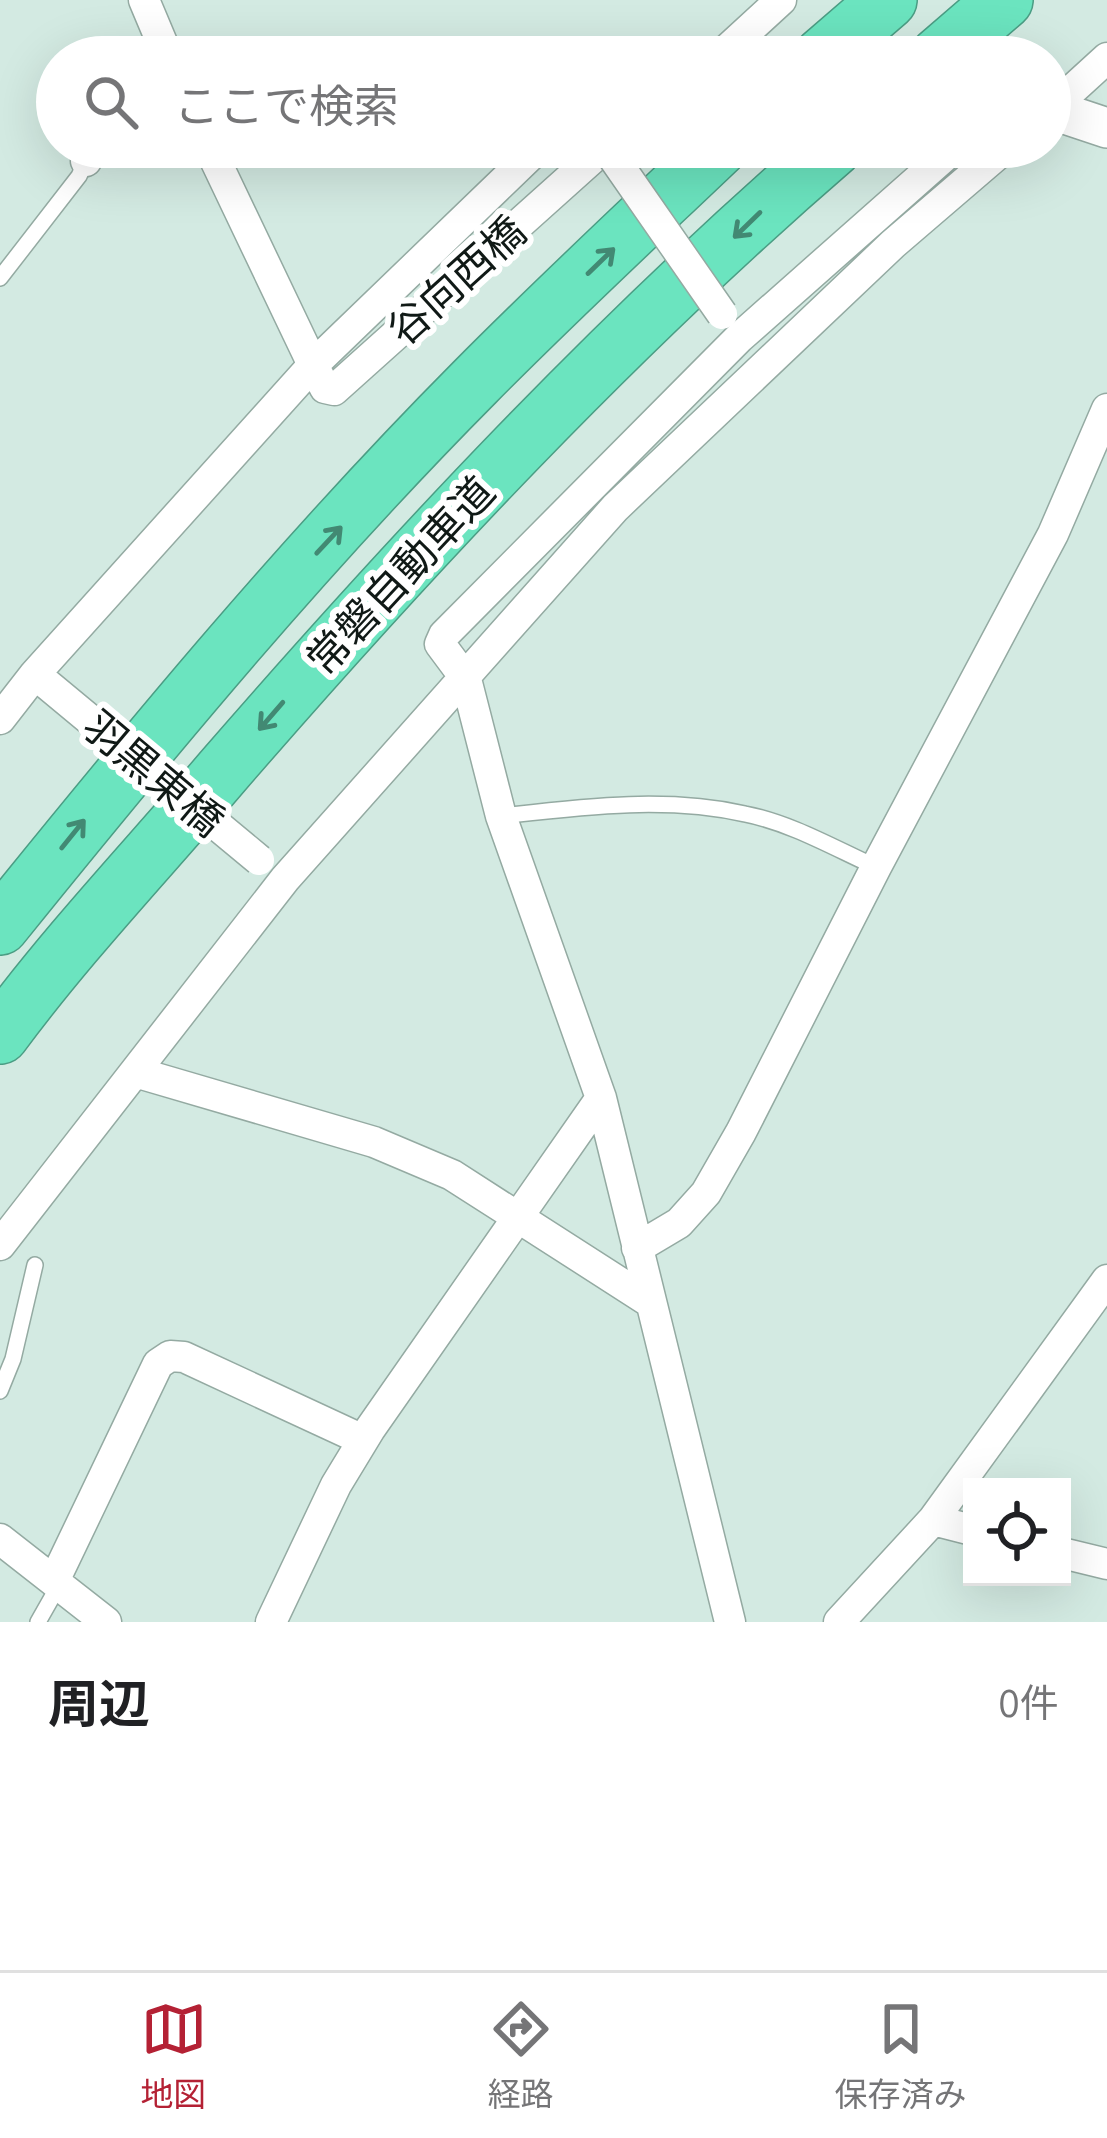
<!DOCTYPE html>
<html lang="ja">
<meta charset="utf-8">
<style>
:root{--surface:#fff;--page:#f6f6f6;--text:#202124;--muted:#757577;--line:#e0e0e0;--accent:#b42134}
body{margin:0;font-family:Ubuntu,"Noto Sans JP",sans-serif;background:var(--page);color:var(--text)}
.controls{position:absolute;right:36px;bottom:36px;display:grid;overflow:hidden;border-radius:0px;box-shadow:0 12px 48px #0002}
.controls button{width:108px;height:108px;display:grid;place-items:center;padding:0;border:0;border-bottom:3px solid var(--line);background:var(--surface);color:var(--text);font:60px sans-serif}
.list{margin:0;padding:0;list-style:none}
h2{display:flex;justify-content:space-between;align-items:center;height:156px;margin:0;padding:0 48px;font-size:51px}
h2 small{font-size:39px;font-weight:400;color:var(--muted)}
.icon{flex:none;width:66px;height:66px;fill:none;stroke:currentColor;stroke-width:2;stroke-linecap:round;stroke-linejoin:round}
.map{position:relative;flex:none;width:1107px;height:1622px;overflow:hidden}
.search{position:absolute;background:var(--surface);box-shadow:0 12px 48px #0002;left:36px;right:36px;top:36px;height:132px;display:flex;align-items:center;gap:30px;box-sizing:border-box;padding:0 42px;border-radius:66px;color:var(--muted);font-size:45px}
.sheet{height:348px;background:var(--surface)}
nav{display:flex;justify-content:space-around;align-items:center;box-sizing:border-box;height:168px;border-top:3px solid var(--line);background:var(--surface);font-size:33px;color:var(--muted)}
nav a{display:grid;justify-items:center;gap:6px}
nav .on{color:var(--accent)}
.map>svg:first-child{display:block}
</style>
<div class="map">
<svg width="1107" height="1622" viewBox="0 0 1107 1622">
<rect width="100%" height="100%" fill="#d3eae2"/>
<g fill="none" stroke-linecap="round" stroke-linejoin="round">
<!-- service casing -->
<g stroke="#94aaa2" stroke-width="18">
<path id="service" d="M0,278L79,176L86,161
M501,816C581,807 665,796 745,814C791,823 834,848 876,867
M0,1391L13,1359L35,1265
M38,1622L59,1585"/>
</g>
<!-- minor casing -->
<g stroke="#94aaa2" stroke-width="33">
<path id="minor" d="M144,0L168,57
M719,57L781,0
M1050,110L1107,58
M209,147L313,365L325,388L334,390L605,147
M86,161L93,147
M0,719L35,674L313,365L539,147
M135,1072L374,1142L452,1175L650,1302
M0,1245L285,879L615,508L893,244L1006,147
M637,1248L679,1223L706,1193L741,1132L876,867L1053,534L1107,409
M933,1520L972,1530
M0,1539L106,1622
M1062,1553L1107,1564
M54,1581L158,1364L170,1356L184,1357L363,1440
M271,1622L336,1485L370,1429L601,1098
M730,1622L601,1098L501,816L466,679L440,644L444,635L739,338L955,147
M839,1622L933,1520L1107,1280"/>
</g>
<!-- tertiary casing -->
<g stroke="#94aaa2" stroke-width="42">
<path id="tertiary" d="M1050,109L1107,128"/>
</g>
<!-- motorway casing -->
<g stroke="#4b9d84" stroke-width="60">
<path id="motorway" d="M822,57L888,0
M938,57L1004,0
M0,926C151,739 306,552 475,382C554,302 637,225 719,147
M0,1035C68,943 149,858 223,771C413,552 614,337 834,147"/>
</g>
<!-- service -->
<use href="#service" stroke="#fff" stroke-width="15"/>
<!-- minor -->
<use href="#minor" stroke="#fff" stroke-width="30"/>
<!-- tertiary -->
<use href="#tertiary" stroke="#fff" stroke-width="39"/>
<!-- motorway -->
<use href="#motorway" stroke="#6be4bf" stroke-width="57"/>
<!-- minor-bridge casing -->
<g stroke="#94aaa2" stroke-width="33" stroke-linecap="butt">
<path id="minor-bridge" d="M606,147L722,314
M48,685L259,860"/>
</g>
<!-- minor-bridge -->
<use href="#minor-bridge" stroke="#fff" stroke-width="30"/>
</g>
<!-- one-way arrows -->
<defs><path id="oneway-shaft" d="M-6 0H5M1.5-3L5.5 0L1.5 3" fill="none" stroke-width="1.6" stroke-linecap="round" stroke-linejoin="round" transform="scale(3)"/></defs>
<g stroke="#428973">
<use href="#oneway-shaft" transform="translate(747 225) rotate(136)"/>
<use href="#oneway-shaft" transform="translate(601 261) rotate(-44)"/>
<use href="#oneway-shaft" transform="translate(329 540) rotate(-47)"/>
<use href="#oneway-shaft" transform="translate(271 716) rotate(131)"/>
<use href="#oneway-shaft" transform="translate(73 834) rotate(-51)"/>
</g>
<g text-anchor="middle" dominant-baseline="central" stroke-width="12" stroke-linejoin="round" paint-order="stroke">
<!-- street labels -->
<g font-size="42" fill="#101916" stroke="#fff">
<text transform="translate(456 280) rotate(-42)">谷向西橋</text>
<text transform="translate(400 575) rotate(-47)">常磐自動車道</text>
<text transform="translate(154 773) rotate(40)">羽黒東橋</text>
</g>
</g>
</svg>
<div class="controls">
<button><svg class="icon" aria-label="locate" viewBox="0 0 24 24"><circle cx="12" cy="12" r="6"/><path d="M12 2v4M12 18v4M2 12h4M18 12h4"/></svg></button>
</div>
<div class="search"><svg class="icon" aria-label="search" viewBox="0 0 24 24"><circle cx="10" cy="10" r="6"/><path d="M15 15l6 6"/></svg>ここで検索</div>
</div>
<section class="sheet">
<h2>周辺<small>0件</small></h2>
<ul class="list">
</ul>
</section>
<nav>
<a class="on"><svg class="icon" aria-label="map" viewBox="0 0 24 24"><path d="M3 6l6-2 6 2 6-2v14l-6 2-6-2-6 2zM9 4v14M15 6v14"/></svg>地図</a>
<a><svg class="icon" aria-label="directions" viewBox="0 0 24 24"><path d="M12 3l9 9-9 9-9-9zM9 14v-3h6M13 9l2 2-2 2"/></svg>経路</a>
<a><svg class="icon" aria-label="saved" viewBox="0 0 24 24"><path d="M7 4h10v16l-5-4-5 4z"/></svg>保存済み</a>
</nav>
